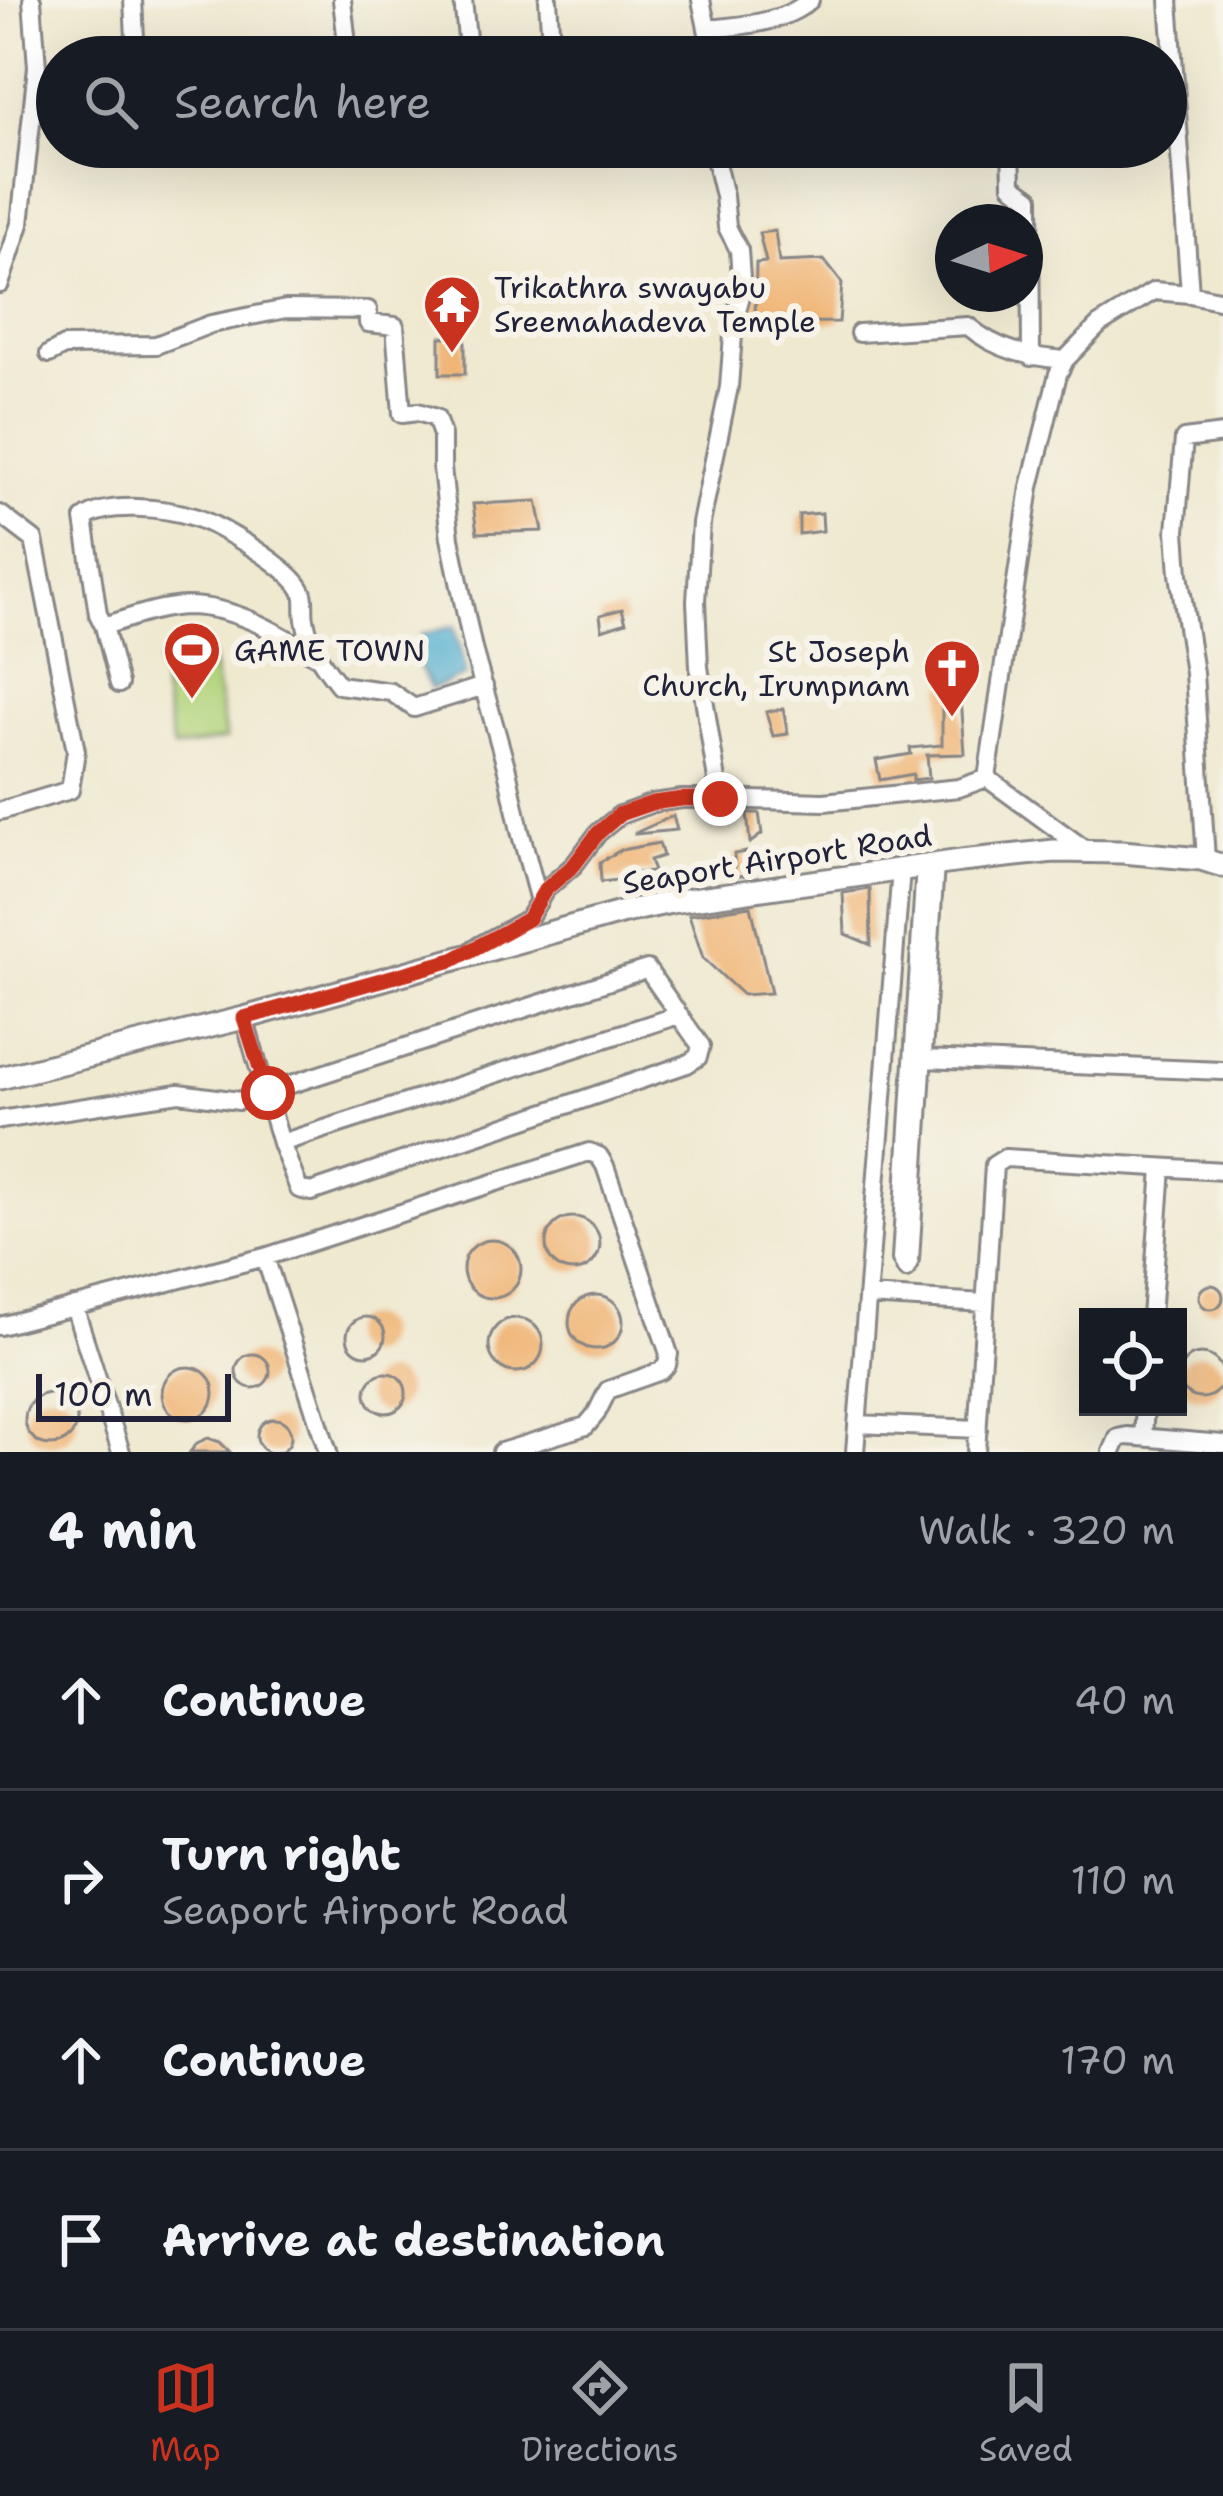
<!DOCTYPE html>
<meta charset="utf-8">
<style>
:root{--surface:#171b24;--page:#20242c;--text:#f1f3f6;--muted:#9ea1a6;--line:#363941;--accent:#c8321e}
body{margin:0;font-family:"Shantell Sans",sans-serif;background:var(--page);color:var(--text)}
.controls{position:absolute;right:36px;bottom:36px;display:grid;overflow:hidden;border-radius:0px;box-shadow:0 12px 48px #0002}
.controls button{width:108px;height:108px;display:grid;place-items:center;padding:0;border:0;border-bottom:3px solid var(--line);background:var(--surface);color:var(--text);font:60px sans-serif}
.compass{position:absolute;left:935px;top:204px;width:108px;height:108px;border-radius:50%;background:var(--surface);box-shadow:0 12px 48px #0002;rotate:86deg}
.scale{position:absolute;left:36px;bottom:30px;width:195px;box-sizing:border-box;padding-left:12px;border:6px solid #22223b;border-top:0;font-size:33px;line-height:42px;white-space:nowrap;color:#22223b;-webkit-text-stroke:9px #f7f3e8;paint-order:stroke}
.stop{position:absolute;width:36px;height:36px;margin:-27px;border:9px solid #c8321e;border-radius:50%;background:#fff}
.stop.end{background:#c8321e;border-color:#fff;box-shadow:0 3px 12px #0008}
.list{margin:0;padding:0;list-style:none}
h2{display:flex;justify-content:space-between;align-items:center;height:156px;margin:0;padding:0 48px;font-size:51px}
h2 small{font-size:39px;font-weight:400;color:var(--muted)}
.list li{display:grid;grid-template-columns:78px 1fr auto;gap:36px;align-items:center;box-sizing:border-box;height:180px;padding:0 48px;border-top:3px solid var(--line)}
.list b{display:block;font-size:45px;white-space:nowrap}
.list p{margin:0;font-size:39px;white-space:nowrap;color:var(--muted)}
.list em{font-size:39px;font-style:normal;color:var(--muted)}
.icon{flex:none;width:66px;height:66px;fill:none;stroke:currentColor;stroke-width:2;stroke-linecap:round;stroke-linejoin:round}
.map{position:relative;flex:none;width:1223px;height:1452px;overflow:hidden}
.search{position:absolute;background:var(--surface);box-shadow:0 12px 48px #0002;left:36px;right:36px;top:36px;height:132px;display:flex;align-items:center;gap:30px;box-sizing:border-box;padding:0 42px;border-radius:66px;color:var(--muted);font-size:45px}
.sheet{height:876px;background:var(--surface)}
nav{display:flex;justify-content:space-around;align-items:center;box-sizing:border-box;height:168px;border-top:3px solid var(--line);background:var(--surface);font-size:33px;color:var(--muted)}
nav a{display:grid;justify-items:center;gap:6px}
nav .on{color:var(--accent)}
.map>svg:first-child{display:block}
</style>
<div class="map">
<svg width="1223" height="1452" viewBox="0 0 1223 1452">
<rect width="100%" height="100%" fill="#f7f3e8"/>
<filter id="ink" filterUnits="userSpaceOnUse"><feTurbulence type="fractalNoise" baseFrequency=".00833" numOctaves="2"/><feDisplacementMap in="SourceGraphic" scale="24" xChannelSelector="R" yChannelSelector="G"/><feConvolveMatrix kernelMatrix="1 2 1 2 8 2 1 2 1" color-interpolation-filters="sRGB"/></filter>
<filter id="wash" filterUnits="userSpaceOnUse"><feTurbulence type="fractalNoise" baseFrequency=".004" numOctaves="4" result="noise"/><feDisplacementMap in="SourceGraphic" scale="48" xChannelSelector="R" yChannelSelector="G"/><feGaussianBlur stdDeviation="2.7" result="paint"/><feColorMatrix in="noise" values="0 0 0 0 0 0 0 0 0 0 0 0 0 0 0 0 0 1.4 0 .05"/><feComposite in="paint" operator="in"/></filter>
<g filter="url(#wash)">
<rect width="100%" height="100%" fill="#efe9d0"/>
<!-- green -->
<path fill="#b2d47c" stroke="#6a7b5c" stroke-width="3" d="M211,653L226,739L173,749L158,662Z"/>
<!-- water -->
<path fill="#53afd1" stroke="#3a6886" stroke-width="3" d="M454,626L466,675L431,689L416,660L421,635Z"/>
<g id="blocks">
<!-- building -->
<path fill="#f0b473" d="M775,231L779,262L824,260L842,283L839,322L755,323L756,263L766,262L759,233Z
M440,337H465V374H440Z
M537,501L543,531L477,533L473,504Z
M822,513L823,531L799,534V515Z
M622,609L626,622L602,630L600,615Z
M942,684H960L965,754L927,755L929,778L913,780V774L880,780L876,760L911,754L910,748L942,745Z
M783,709L788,734L773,736L766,712Z
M747,813H759L762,834L750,843Z
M673,816L677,830L635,834V833Z
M659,843L663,856L650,860L654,872L625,874L626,879L601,882L600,862L621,850Z
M746,852L748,875L735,876L734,854Z
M870,889L871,945L845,934L843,893Z
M751,906L771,993L743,995L703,958L689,915Z
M546 1244a27 27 0 1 1 54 0a27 27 0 1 1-54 0Z
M463 1269a29 29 0 1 1 58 0a29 29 0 1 1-58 0Z
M1199 1297a12 12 0 1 1 24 0a12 12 0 1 1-24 0Z
M569 1322a27 27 0 1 1 54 0a27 27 0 1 1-54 0Z
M347 1336a19 19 0 1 1 38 0a19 19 0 1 1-38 0Z
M489 1345a27 27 0 1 1 54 0a27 27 0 1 1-54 0Z
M1179 1376a22 22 0 1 1 44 0a22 22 0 1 1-44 0Z
M236 1371a17 17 0 1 1 34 0a17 17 0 1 1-34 0Z
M162 1393a26 26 0 1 1 52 0a26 26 0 1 1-52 0Z
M366 1393a20 20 0 1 1 40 0a20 20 0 1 1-40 0Z
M25 1419a26 26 0 1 1 52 0a26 26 0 1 1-52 0Z
M257 1436a17 17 0 1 1 34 0a17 17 0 1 1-34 0Z
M208,1438L220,1442L230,1452H190L197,1443Z"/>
</g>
</g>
<g filter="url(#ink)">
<use href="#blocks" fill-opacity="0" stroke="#888686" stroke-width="3"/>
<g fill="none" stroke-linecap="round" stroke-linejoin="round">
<!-- minor casing -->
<g stroke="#888686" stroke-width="22">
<path id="minor" d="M133,0L136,57
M342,0L346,35L344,57
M463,0L469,57
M548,0L552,57
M701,0L713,57
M1169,0L1190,294
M707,29C740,26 785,23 810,0
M469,51L552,43
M1011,147L1012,185L1030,198L1031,357
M0,284L20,224L37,67L32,0
M859,333L968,326C996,350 1028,357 1065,360
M49,354L64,346L156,345L211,324L286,309L368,310V323L395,326L402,414L418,412L436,418L442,435V468L450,538L473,649L507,770L520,831L539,901
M0,514L34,540L76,751L70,790L0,811
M104,626L119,684
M316,656C277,632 234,606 186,606C158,607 130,618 104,626L98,614L84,519C107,501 166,508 194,517C219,525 291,567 302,591C306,598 303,611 305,619C309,646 323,665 339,685L391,692L414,708L484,686
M987,778L1087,851
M720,799L824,802L959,788L987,778L1030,487L1058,374L1065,360L1099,325L1154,291L1190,294L1223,301
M1206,860L1194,673L1179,574L1176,531L1184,439L1223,434
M925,865L901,1259L906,1269L910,1260L935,864
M475,948L528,919L545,890L574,865L598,833L620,815L653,803L682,799H720L699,667L696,601L701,523L729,387L734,322L742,292L739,250L727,227L724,196L712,147
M244,1018L281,1143L299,1189L311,1192L687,1064L698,1057L701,1046L679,1015
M923,1059L1223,1071
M0,1120L179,1093L239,1101L647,969L679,1015L281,1143
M265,1257L328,1452
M867,1296L985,1303
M74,1306L121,1452
M1151,1317L1162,1168
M0,1326L265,1257L589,1152L599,1156L605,1166L669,1354L667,1365L661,1371L608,1390L596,1414L586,1426L501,1452
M857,1424L978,1429
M1143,1437L1145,1407
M855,1452L901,869
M976,1452L994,1165L1005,1158L1223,1171
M1112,1452L1118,1438L1127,1436L1223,1444"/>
</g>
<!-- major casing -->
<g stroke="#888686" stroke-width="27">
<path id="major" d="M0,1078L244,1018L624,912L671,902L961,861L1054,851L1122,852L1201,859L1223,866"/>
</g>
<!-- minor -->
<use href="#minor" stroke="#fff" stroke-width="16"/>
<!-- major -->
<use href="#major" stroke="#fff" stroke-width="21"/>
</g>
</g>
<g fill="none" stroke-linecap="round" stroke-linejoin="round" filter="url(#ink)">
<!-- route -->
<path stroke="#c8321e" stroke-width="15" d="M268,1093L244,1018L453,960L528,919L545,890L574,865L598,833L620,814L652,803L682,799H720"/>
</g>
<!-- icons -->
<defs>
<g id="temple-pin" transform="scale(3)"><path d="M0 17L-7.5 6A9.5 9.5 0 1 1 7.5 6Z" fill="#c8321e" stroke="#f7f3e8"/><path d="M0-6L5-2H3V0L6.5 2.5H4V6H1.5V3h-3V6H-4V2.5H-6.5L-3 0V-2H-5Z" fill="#fff"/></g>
<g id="stadium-pin" transform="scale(3)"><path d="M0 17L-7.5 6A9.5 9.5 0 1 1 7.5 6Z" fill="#c8321e" stroke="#f7f3e8"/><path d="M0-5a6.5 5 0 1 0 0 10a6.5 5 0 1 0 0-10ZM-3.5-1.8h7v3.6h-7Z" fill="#fff"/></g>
<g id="church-pin" transform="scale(3)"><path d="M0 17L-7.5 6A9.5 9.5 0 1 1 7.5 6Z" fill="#c8321e" stroke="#f7f3e8"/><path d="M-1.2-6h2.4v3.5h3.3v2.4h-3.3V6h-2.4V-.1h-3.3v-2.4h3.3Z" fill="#fff"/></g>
</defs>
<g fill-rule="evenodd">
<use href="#temple-pin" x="452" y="304"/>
<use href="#stadium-pin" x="192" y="650"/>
<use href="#church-pin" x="952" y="668"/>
</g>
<g text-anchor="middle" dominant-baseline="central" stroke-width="12" stroke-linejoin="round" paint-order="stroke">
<!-- poi labels -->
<g font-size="30" fill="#22223b" stroke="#f7f3e8" text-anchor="start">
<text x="494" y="287">Trikathra swayabu<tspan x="494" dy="34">Sreemahadeva Temple</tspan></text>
<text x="234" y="650">GAME TOWN</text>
<text x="910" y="651" text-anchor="end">St Joseph<tspan x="910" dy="34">Church, Irumpnam</tspan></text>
</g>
<!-- street labels -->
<g font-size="30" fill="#22223b" stroke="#f7f3e8">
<text transform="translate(777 859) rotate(-9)">Seaport Airport Road</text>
</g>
</g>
</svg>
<div class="controls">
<button><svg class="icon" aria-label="locate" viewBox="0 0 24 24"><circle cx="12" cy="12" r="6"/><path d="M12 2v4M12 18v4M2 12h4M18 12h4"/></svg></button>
</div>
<svg class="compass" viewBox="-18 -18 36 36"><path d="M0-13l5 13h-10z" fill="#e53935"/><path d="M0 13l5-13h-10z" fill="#9ea1a6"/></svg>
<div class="scale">100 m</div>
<div class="stop" style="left:268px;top:1093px"></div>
<div class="stop end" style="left:720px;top:799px"></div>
<div class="search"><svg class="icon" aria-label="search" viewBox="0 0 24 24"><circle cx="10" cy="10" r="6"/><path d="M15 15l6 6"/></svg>Search here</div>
</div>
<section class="sheet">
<h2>4 min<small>Walk · 320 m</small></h2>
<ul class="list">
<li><svg class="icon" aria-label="ahead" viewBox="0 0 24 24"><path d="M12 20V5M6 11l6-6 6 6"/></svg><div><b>Continue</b></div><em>40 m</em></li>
<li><svg class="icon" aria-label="right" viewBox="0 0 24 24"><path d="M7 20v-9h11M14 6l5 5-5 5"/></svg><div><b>Turn right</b><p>Seaport Airport Road</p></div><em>110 m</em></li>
<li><svg class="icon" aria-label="ahead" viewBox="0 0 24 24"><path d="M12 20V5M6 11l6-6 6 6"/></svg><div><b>Continue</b></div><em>170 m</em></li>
<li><svg class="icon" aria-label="arrive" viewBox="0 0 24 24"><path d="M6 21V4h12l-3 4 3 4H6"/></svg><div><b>Arrive at destination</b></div></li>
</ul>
</section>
<nav>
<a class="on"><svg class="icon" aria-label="map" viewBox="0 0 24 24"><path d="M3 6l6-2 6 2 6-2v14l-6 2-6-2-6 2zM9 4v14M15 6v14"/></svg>Map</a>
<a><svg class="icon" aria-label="directions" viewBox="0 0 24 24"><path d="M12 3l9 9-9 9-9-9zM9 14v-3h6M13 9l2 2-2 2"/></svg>Directions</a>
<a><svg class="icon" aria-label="saved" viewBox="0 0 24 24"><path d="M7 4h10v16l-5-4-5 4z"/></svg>Saved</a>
</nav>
